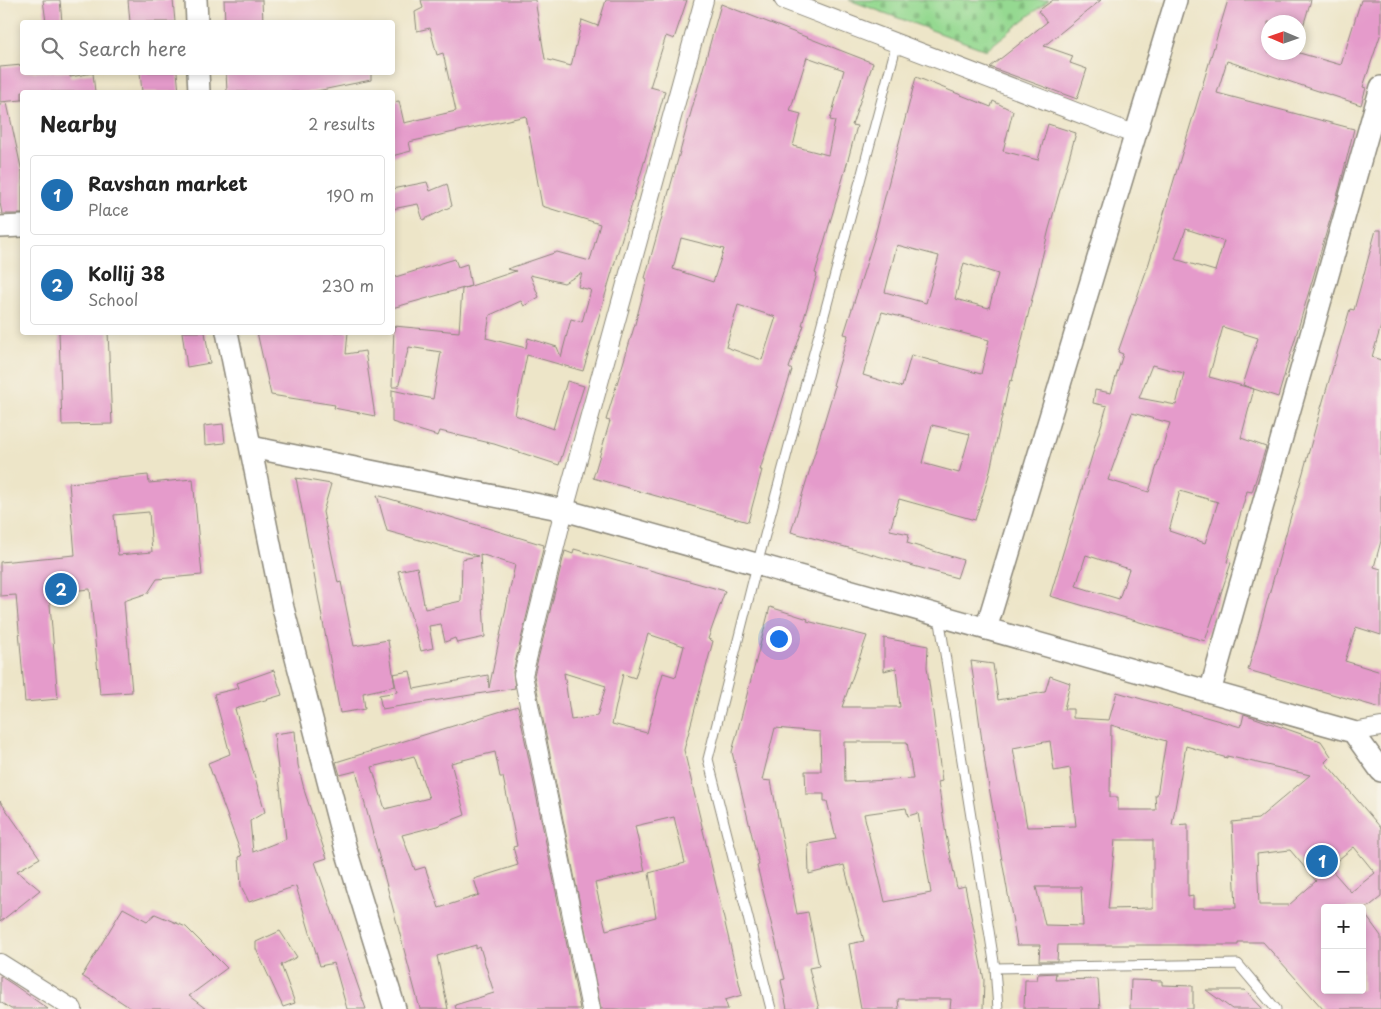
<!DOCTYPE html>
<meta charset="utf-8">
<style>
:root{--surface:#fff;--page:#f2f2f2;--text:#222;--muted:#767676;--line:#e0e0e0;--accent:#1f6fb2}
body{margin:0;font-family:"Playpen Sans",sans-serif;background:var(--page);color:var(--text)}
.controls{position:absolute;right:15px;bottom:15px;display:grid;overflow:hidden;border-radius:5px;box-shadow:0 2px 8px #0003}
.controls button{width:45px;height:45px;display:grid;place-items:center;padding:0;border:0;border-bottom:1px solid var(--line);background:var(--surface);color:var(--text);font:25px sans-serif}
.compass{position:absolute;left:1261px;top:15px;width:45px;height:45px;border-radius:50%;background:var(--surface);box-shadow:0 2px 8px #0003;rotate:272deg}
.you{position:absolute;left:778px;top:638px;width:18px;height:18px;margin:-12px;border:4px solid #fff;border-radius:50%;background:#1a73e8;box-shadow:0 0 0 8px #1a73e833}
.badge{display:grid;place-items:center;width:32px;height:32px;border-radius:50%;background:var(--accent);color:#fff;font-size:16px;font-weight:700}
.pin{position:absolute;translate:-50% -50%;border:2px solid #fff;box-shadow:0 1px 5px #0006}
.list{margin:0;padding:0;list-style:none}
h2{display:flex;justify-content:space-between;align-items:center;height:65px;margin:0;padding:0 20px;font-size:21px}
h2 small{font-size:16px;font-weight:400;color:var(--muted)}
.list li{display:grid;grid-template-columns:32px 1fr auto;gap:15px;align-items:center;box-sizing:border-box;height:80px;margin:0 10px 10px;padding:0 10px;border:1px solid var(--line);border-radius:5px}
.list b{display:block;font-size:19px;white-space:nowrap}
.list p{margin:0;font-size:16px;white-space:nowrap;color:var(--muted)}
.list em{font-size:16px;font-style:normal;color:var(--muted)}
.icon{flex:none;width:28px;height:28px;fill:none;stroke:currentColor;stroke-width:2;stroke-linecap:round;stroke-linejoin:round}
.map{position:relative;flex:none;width:1381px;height:1009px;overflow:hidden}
.search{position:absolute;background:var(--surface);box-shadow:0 2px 8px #0003;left:20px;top:20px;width:375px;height:55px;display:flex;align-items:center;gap:12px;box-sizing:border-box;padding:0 18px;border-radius:5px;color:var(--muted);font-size:19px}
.panel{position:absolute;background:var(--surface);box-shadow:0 2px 8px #0003;left:20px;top:90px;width:375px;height:245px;border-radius:5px}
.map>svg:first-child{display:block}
</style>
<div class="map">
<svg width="1381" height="1009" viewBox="0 0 1381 1009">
<defs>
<pattern id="cemetery-stones" width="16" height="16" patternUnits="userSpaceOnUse" patternTransform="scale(1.25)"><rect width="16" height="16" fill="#95d991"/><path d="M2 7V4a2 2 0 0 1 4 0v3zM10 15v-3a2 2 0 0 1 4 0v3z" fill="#81ba7d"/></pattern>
</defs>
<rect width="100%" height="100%" fill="#f7f3e8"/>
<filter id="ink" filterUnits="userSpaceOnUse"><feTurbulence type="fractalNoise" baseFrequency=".02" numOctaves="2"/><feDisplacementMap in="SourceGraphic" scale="10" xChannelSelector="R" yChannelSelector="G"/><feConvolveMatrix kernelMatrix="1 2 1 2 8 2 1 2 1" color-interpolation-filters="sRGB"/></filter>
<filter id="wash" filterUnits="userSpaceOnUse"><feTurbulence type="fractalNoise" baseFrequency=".0096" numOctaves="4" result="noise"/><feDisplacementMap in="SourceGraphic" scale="20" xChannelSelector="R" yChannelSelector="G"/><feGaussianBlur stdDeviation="1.12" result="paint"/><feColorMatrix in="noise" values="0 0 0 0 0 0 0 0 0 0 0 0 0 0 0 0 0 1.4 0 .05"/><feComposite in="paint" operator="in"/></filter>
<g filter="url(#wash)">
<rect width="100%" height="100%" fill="#ede5c8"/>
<!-- cemetery -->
<path fill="url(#cemetery-stones)" stroke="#60825e" d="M849,0H1049L986,50Z"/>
<g id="blocks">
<!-- building -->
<path fill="#e59bcb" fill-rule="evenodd" d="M43,0H60L62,22H46Z
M128,0H173L175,22H130Z
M224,0H262L263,22H225Z
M421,0H535L545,59L571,66L582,20L598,26L606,0H687L674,39L666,36L650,87L665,91L583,371L527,355L515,415L553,429L567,381L584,386L559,465L494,444L440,431L438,436L392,422V390L433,399L441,352L409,347L398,387H392L394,326L459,332L462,289L516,271L507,269L557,252L590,261L600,224L542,206L526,116L409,142L411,151L392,156V102L399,101L404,123L456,111L443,53L437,55L430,28L417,31L415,12L423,8ZM582,273L578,287L591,290L582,322L571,319L561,357L557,347L528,338L526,348L486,338L490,315L521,301L524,306L539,297L530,275L564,283Z
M1053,0H1101L1044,46L1073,56L1070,63L1087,69L1077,99L990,67L1047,22L1038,11Z
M1228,0H1311L1298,43V22H1268V52H1296L1341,65L1361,0H1381V33L1363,87L1366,88L1361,105L1227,61L1217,93L1354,129L1340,186L1278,397L1254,389L1241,438L1266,447L1252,492L1247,491L1227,562L1231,563L1205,641L1050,596L1107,406L1093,403L1095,390L1111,393L1123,354L1118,352L1149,263ZM1186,229L1224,241L1215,271L1175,259ZM1223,327L1258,338L1243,385L1254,389L1209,377ZM1152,365L1184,373L1176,405L1139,398ZM1132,413L1170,423L1149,492L1108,480ZM1180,491L1218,502L1205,543L1169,531ZM1086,555L1129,569L1119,599L1076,586Z
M721,4L873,63L852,125L857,126L845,171L815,273L817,274L802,325H804L789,368L792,370L760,470H762L748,522L593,478L610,421L606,420L635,324L647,279L645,278ZM807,57L844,70L830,120L835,121L828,155L793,146L801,114L790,111ZM681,238L724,249L713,282L673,269ZM738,305L776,317L762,360L726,347Z
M22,65V72H70V77L93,73L95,92H22V100L0,102V67Z
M140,72H177L179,92H142Z
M226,72H371V80L312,92H227Z
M916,77L991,107L993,101L1013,111L1003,151L1038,160L1048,124L1076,133L1049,229L1012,381L1010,380L989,475L975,520L899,499L890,530L909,534L907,543L963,560L957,578L791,532L835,386L833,385L848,335L844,334L874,239ZM897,245L939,256L926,303L885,292ZM964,263L998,274L989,308L955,299ZM882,312L989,340L981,374L911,355L902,387L863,375ZM932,425L970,434L959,473L922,463Z
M7,103L22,172V214H2L0,203V104Z
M427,182L430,191L447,184L452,206L423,220L418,204L392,209V189Z
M1376,230H1381V326L1372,357L1381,360V541L1374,567L1381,569V635L1356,627L1345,661L1381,672V708L1248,670L1321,408L1350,309L1354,310Z
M455,259L458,267L467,264L471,286L392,308V278Z
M59,332H108L112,424L62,425Z
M182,332H205L210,363L187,367Z
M257,332H348L346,354L365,351L375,416L334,408L335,405L271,395Z
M223,424L225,443L205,445L204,426Z
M148,475L149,483L193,479L202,575L157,579L148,593L124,601L132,692L100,694L90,589L49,593L58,699L25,702L16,595L0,596V562L75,555L69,483ZM149,512L152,552L118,555L114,515Z
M296,478L331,484L323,512L338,583L341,582L354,646L388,640L395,686L363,693L365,709L340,713Z
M377,495L544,545L513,672L515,688L382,709L379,695L397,692L393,674L410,671L414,689L488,675L489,688L515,565L480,554L485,637L457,643L455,638L445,642L441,624L429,626L433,648L421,651L398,571L417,567L425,609L461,601L462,559L478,556L387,531Z
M574,549L725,591L708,639L713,641L684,750L742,995L725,1000L728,1009H601L534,675L565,551L573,554ZM648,634L684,646L676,677L663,673L647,733L612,724L623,674L635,678ZM564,673L606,686L597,716L571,720ZM674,817L685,863L649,873L656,917L606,930L595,883L645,871L635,826Z
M770,607L808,619L807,621L867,636L842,707H900L896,668L884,671V638L928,646L927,667L942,781L938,782L946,835L957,888L965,886L984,980L983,1009H950L951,999H898L899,1009H861L849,944L864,941L844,865L809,874L808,844L836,839L827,801H824V794H806L805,771H821L820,732L775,728L762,780L771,781L797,914L808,912L819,966L809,968L819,1009H787L781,980L785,979L757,866L759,865L732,752ZM844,742H907L913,779L845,782ZM906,808L908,816L918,813L931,893L885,902L864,814Z
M971,661L993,664L998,700L1045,692L1050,676L1070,683L1064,709H1073V718L1109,720L1117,692L1241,727L1244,714L1321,741L1331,756L1325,762L1381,828V897L1367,908H1325V990H1362V910L1381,936V1009H1323L1263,942H1238V945H1058L1057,961H1039L1040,945H1017L986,770ZM1111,725L1166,741L1157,795H1155L1156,810H1118V797H1110ZM1050,741L1054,771L1070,768L1076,826L1027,827L1013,748ZM1186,746L1227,758V756L1310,775L1258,819L1232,822L1236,908H1193V896L1188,897V824L1172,825ZM1115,840H1153V908L1108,909ZM1354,847L1375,873L1351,892L1329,867ZM1290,850L1316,881L1289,905H1259L1257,854ZM1036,887H1081L1083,926L1045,925Z
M274,670L282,695L235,709L265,812L250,821L253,852L286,839L274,734L295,731L298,765L305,793L327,858L315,862L366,1009H347L334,963L320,966L296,886L249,902L241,886L239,857L242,856L208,763L230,754L214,694L239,688L237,683Z
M518,706L580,1009H456L455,1005L494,993L480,947L476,949V945L437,956L448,1009H420L356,771L340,775L336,762ZM495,752L500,777H503L517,846L513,847L518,865L474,879L479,895L439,908L425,867L415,870L402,835L437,826L465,815L451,763ZM414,756L429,798L385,809L372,767Z
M0,801L40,858L17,871L40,890L0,922Z
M123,908L147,921L155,914L186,927L227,968L189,996L206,1009H132L82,976Z
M280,931L297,957L281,965L295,1003L283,1007L256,949V942Z
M1056,973L1055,980L1098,979L1100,1009H1024L1025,980H1037L1038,974Z
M0,976L14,985L48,1009H11L0,1002Z
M1131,980L1162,981V985L1193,986V1009H1130Z
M1206,990H1245L1263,1009H1232Z"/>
</g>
</g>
<g filter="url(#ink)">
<use href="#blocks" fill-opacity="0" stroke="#8c887a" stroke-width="1"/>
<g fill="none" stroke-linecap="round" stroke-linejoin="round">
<!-- service casing -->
<g stroke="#8c887a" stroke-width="11">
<path id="service" d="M939,616L995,968L998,1009
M995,968L1238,964L1276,1009
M771,1009L708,759L757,565L897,43"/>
</g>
<!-- minor casing -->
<g stroke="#8c887a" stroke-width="20">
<path id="minor" d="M784,0L1136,135
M1353,732L1381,727
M0,963L73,1009
M591,1009L523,675L564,510L704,0"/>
</g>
<!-- tertiary casing -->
<g stroke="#8c887a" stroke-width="24">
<path id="tertiary" d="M196,0L197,22
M198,72L199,92
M0,227L22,226
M227,332L283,608L346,850L395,1009
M251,447L564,510L1353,732L1381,771
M986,629L1176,0
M1210,692L1381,87"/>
</g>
<!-- service -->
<use href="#service" stroke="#fff" stroke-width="9"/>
<!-- minor -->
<use href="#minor" stroke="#fff" stroke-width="18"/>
<!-- tertiary -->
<use href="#tertiary" stroke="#fff" stroke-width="21"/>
</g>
</g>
</svg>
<div class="controls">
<button>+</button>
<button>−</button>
</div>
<svg class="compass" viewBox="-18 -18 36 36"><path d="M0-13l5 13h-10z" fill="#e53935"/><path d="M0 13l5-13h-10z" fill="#767676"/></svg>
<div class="you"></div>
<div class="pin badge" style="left:1322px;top:861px">1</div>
<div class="pin badge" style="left:61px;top:589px">2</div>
<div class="search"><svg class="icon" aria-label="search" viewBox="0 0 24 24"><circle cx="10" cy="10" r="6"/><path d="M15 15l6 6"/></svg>Search here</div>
<section class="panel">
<h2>Nearby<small>2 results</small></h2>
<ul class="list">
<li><span class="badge">1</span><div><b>Ravshan market</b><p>Place</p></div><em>190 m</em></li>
<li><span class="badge">2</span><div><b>Kollij 38</b><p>School</p></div><em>230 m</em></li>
</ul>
</section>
</div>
